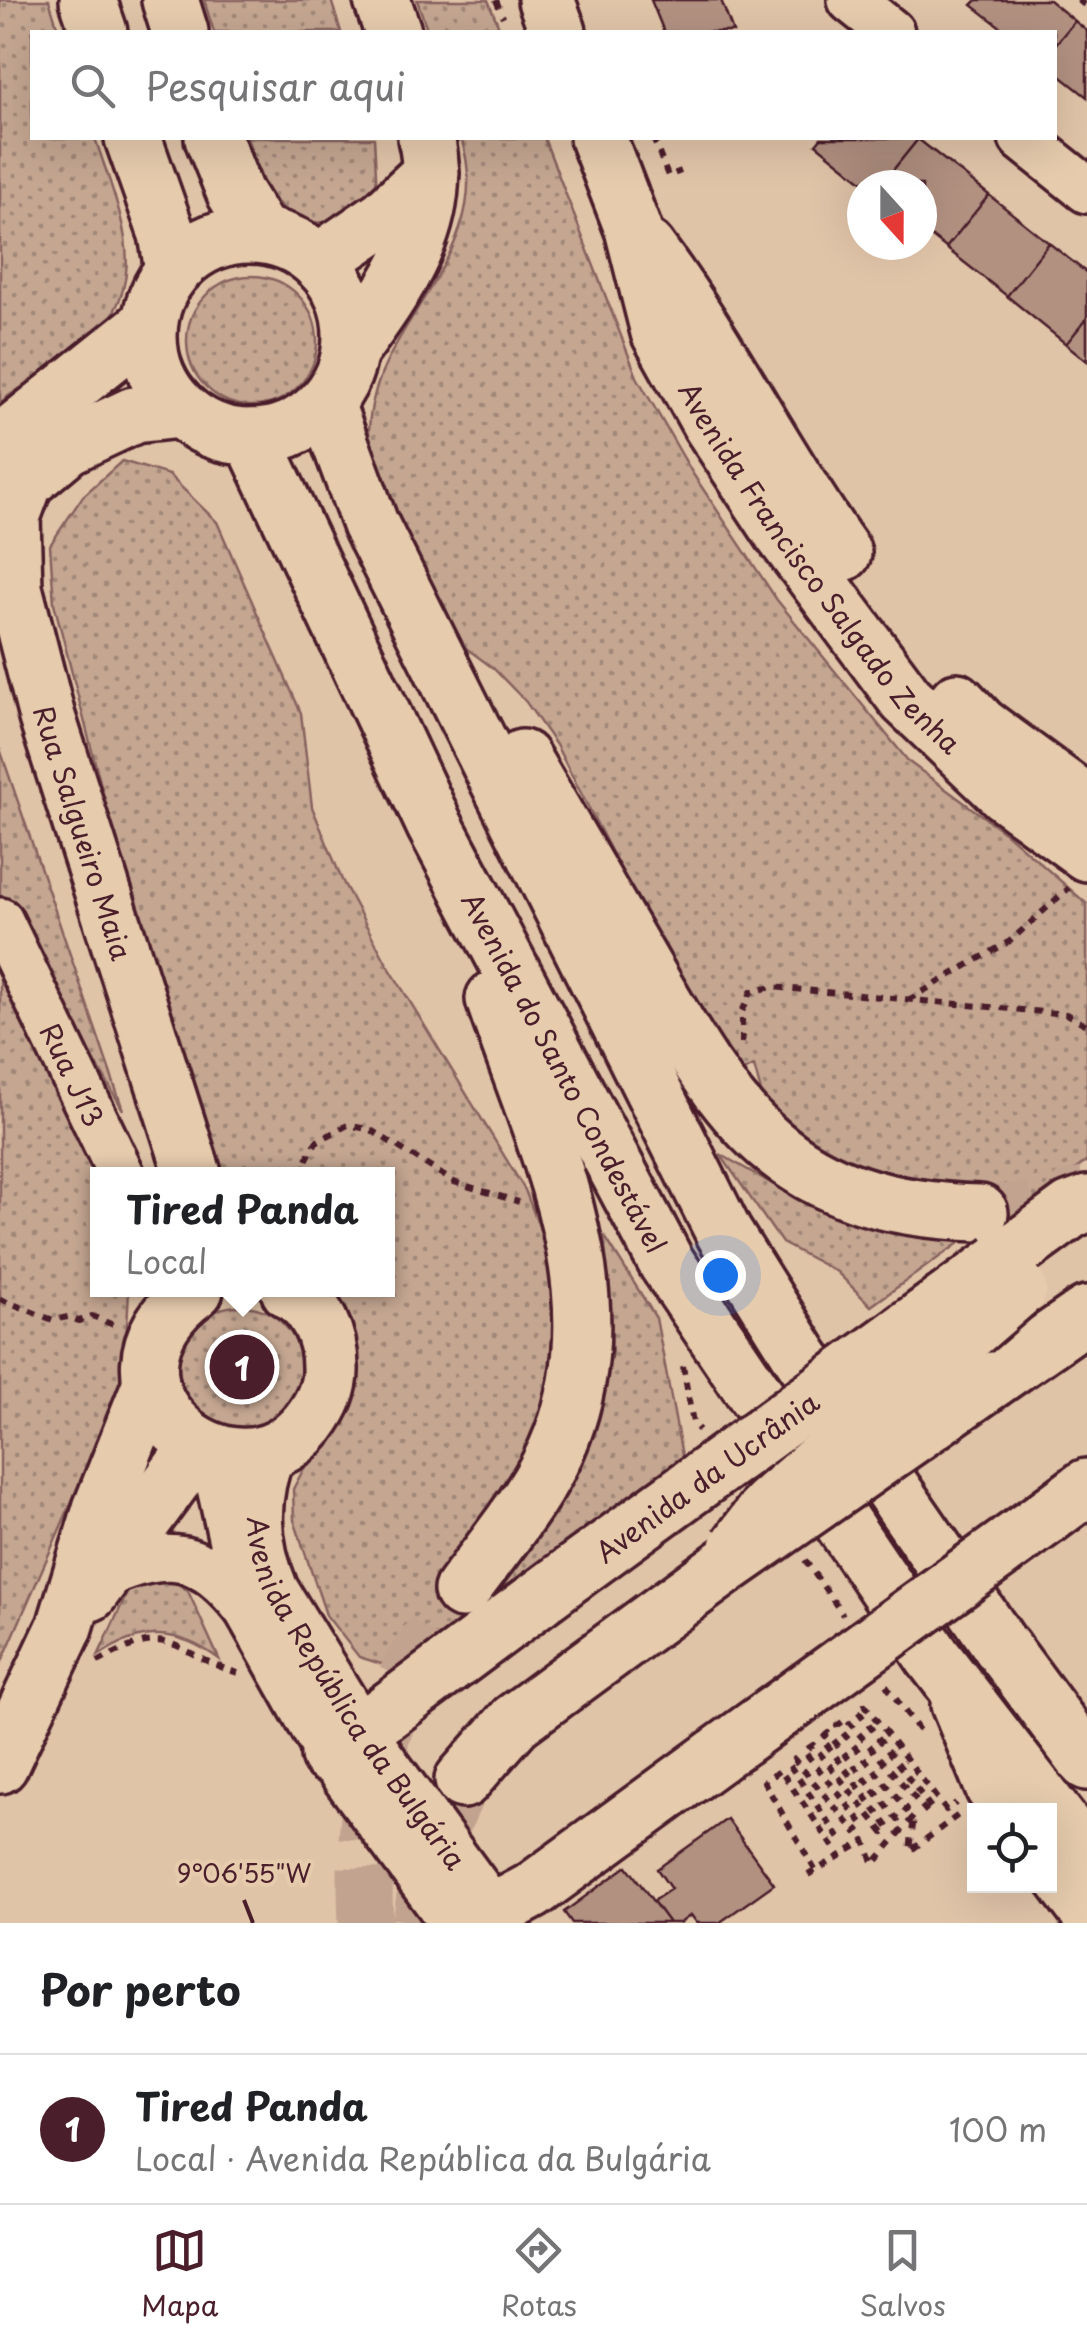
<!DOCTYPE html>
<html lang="pt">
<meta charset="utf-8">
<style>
:root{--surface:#fff;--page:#f2f2f2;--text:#202124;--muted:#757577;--line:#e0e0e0;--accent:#4a1f2b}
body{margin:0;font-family:"Playpen Sans",sans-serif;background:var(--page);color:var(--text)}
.controls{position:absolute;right:30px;bottom:30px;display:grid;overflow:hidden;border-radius:0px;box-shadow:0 10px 40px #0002}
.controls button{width:90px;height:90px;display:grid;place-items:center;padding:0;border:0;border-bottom:2px solid var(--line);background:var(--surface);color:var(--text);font:50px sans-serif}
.compass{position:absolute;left:847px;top:170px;width:90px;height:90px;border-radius:50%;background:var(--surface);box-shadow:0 10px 40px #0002;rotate:159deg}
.you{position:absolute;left:720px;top:1275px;width:35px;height:35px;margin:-25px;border:8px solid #fff;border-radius:50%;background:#1a73e8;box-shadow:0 0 0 15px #1a73e833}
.badge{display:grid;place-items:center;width:65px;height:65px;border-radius:50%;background:var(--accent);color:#fff;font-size:32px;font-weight:700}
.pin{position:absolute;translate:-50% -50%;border:5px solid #fff;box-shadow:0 2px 10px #0006}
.popup{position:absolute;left:90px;top:1167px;width:305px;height:130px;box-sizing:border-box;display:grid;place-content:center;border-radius:0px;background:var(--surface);filter:drop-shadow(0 2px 8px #0005);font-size:32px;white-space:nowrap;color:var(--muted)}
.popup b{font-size:38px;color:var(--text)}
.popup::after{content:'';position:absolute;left:50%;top:100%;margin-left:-20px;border:20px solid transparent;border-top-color:var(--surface)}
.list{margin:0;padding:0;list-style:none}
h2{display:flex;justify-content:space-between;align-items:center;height:130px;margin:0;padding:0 40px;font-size:42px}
h2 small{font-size:32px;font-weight:400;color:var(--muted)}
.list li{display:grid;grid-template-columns:65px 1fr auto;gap:30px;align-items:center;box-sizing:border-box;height:150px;padding:0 40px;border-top:2px solid var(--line)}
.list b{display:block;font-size:38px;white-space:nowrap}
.list p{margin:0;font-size:32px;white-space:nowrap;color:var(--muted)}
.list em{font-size:32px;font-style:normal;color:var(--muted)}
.icon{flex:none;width:55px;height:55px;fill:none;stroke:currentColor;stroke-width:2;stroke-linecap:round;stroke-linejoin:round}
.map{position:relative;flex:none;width:1087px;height:1923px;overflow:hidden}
.search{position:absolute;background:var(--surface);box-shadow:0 10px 40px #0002;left:30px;right:30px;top:30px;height:110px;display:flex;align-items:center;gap:25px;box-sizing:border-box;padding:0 35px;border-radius:0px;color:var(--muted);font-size:38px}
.sheet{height:280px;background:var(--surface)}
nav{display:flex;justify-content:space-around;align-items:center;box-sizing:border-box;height:140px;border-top:2px solid var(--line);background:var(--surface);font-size:28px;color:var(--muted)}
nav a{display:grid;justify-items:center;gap:5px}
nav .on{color:var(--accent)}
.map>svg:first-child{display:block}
</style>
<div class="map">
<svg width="1087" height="1923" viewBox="0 0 1087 1923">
<defs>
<pattern id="grass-dots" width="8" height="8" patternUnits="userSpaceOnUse" patternTransform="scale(2.5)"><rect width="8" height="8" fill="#c4a691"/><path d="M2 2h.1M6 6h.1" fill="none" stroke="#a18777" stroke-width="1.8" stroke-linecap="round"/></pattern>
</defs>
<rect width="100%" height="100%" fill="#e0c4a8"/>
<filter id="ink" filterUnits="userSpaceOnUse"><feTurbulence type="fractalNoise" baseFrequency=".01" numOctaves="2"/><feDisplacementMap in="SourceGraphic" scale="20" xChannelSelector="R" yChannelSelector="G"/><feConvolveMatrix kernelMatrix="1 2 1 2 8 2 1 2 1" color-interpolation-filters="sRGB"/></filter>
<g filter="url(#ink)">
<!-- grass -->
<path fill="url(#grass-dots)" stroke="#87625e" stroke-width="2.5" d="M0,0H49L59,32H32V138H95C124,225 158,291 72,359C50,376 22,383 0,403Z
M204,0H331L341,32H214Z
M417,0H488L501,32H428Z
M247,138H374L377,192L343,221L309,223L290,214L267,193Z
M461,138H544L637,377L693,474L777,600L909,762L1007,834L1087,904V1161L1006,1220L990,1223L960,1191L838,1161L766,1110L754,1066L729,1078L556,745L526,702L493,668L451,637L370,450C355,332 502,262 461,138Z
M187 341a65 65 0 1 1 130 0a65 65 0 1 1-130 0Z
M122,461L169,475L217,522L301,713L312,807L342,880L387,964L525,1190L557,1273L558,1351L536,1433L442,1576L557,1501L593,1433L612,1352L604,1235L656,1318L683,1461L434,1650L381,1664L359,1657L326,1615L294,1520L293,1489L310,1457L329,1290H387V1174H223L148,936L123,871L54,603L50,545L83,496Z
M0,749L123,1110L0,895Z
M0,961L97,1177V1290H129L124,1382L0,1666Z
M720,1154L776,1186L887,1231L977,1230L871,1306L837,1272L782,1243Z
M179 1367a61 61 0 1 1 122 0a61 61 0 1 1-122 0Z
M170,1578L188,1591L219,1659C177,1628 140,1627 98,1656L128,1591L137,1583Z"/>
<!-- building -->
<path fill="#b29181" stroke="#4a1f2b" stroke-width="2.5" d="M651,0H721L733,32H664Z
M977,0H1049L1075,21L1054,46V32H1007L972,5Z
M1075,21L1087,31V97L1054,71V46Z
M821,138H917L918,139L881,185H867L816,144Z
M918,139L989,195L946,248L922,229V185H881Z
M989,195L1049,243L1007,296L946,248Z
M1049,243L1087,273V318L1066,344L1007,296Z
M1087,318V361L1066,344Z
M727,1819L774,1884L719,1923H697L691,1915L680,1923H669L653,1901L671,1889L657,1869Z
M627,1866L669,1923H572L564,1912Z"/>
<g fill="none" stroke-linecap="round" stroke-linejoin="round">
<!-- highway-tunnel -->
<path stroke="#c2a38f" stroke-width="55" stroke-dasharray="55 28" stroke-linecap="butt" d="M980,1213L1030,1210L1087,1194
M366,1923C362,1836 368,1746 411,1667C426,1641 446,1615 462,1590
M420,1923L431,1851L463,1780"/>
<!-- minor casing -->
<g stroke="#4a1f2b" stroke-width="52">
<g id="minor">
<path d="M851,0L891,32"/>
<path d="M1022,138L1087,190"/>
<path id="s1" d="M0,921L121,1174"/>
<path id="s2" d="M273,1450C254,1498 255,1541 275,1589L362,1731L503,1923"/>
<path d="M212,1451L247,1609L329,1755L453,1923"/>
<path d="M103,1575C170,1547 201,1551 247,1609"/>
<path d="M954,1705L989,1790L1005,1810"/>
<path d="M1050,1869L1087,1919"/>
</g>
</g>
<!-- major casing -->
<g stroke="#4a1f2b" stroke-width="62">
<g id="major">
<path d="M88,0L99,32"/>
<path d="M170,0L180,32"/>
<path d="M382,0L393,32"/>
<path d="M546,0L558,32"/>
<path d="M133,138L167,234L173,270"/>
<path d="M213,138L235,193L261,235"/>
<path id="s3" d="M598,138L633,229L659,332L709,422L782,533L906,699L1005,793L1087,853"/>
<circle cx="250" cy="336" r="101"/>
<path d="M647,248C720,345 773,454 843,553"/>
<path d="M320,261L384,217L431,173"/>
<path d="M351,350C397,287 446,220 426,138"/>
<path id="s4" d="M180,410L134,415L68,446L25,482L12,517L14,588L47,717L193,1174"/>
<path d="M0,443L149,324"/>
<path d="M957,701L981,726L1087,804"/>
<path d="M1000,1262L1071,1210L1087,1204"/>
<path d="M195,1290C71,1383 231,1520 309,1423C322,1406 331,1388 330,1367C330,1337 317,1305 289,1290"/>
<path d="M1048,1516L1087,1487"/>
<path d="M90,1593L198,1446"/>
<path d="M329,1755L573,1573"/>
<path d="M0,1765L65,1627L101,1509L151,1383"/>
<path d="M473,1923L532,1891L718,1755"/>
</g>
</g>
<!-- highway casing -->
<g stroke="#4a1f2b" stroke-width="62">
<g id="highway">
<path d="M326,404L370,524L724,1233L801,1356L1000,1645L1087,1762"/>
<path id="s5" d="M252,437L435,826L666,1262L933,1657L1087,1857"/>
<path d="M522,758C561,824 599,890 637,956C728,1114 778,1207 980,1213"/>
<path d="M992,1380L1087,1314"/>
<path d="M462,1590C498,1541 541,1492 562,1436C619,1289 541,1138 494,999"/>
<path d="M463,1780L515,1721L723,1568"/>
</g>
</g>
<!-- path -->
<path stroke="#4a1f2b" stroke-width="6" stroke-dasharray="8 8" stroke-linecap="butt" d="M496,0L503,17
M1078,0L1087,7
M653,138L668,176L681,171
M908,1000L1010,941L1069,888
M742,1043V1012L751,992L772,987L1066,1014L1087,1025
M299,1174L316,1142L348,1125L371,1130L454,1182L519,1202
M0,1299L53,1320L68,1317L79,1321L92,1316L116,1326
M683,1366L693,1423L699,1430
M805,1560L843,1615
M98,1662C174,1619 171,1653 238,1673
M886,1685L923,1736
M815,1870L764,1782L780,1770L832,1845L840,1839L788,1763L794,1759L856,1832L864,1825L804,1751L813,1745L884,1833L889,1828L822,1738L828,1733L898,1820L907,1809L837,1726L846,1719L927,1812L932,1809L858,1711L865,1705L946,1810L956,1803
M808,1875L865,1841L874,1864L914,1816L910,1851L961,1813"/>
<!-- minor -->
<use href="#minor" stroke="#e6cbad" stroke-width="45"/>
<!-- major -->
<use href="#major" stroke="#e6cbad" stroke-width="55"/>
<!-- highway -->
<use href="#highway" stroke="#e6cbad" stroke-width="55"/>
<!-- major-bridge casing -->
<g stroke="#4a1f2b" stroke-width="62" stroke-linecap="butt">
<g id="major-bridge">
<path d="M738,1547L768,1506L1019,1289"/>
<path id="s6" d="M573,1573L1000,1262"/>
<path d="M718,1755L1048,1516"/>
</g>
</g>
<!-- highway-bridge casing -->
<g stroke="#4a1f2b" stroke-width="62" stroke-linecap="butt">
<path id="highway-bridge" d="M723,1568L992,1380"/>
</g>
<!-- major-bridge -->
<use href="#major-bridge" stroke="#e6cbad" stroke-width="55"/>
<!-- highway-bridge -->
<use href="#highway-bridge" stroke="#e6cbad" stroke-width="55"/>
</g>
</g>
<!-- ticks -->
<path fill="none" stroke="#4a1f2b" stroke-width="4" d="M244,1900L253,1923"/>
<g text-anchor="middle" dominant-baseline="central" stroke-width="8" stroke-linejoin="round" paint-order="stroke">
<!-- street labels -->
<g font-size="28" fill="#4a1f2b" stroke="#e6cbad">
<text stroke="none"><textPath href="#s3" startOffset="490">Avenida Francisco Salgado Zenha</textPath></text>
<text stroke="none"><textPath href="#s4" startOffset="538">Rua Salgueiro Maia</textPath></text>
<text stroke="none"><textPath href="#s5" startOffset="708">Avenida do Santo Condestável</textPath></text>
<text stroke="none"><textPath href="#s1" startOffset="170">Rua J13</textPath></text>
<text stroke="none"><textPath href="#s6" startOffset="165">Avenida da Ucrânia</textPath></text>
<text stroke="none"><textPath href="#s2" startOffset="272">Avenida República da Bulgária</textPath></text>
</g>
</g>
<g font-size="25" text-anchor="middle" fill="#4a1f2b" stroke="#e6cbad" stroke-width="8" stroke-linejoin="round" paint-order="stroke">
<text x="244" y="1883">9°06'55"W</text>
</g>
</svg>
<div class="controls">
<button><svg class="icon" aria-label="locate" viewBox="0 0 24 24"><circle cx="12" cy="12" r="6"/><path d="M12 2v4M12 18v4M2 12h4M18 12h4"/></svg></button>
</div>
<svg class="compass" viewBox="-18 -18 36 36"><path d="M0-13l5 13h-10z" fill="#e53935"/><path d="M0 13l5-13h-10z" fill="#757577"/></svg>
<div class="you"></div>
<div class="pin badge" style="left:242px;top:1367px">1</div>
<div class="popup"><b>Tired Panda</b>Local</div>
<div class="search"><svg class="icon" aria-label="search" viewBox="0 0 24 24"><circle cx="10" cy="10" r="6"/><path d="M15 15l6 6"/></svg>Pesquisar aqui</div>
</div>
<section class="sheet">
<h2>Por perto<small></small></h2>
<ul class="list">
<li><span class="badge">1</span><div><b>Tired Panda</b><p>Local · Avenida República da Bulgária</p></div><em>100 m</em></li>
</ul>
</section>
<nav>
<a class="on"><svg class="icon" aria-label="map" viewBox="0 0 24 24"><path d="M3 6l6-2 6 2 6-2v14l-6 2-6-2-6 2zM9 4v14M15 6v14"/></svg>Mapa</a>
<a><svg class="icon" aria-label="directions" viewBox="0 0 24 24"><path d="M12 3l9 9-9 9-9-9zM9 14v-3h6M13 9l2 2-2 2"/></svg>Rotas</a>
<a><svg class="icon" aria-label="saved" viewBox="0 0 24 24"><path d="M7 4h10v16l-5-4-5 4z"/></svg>Salvos</a>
</nav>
